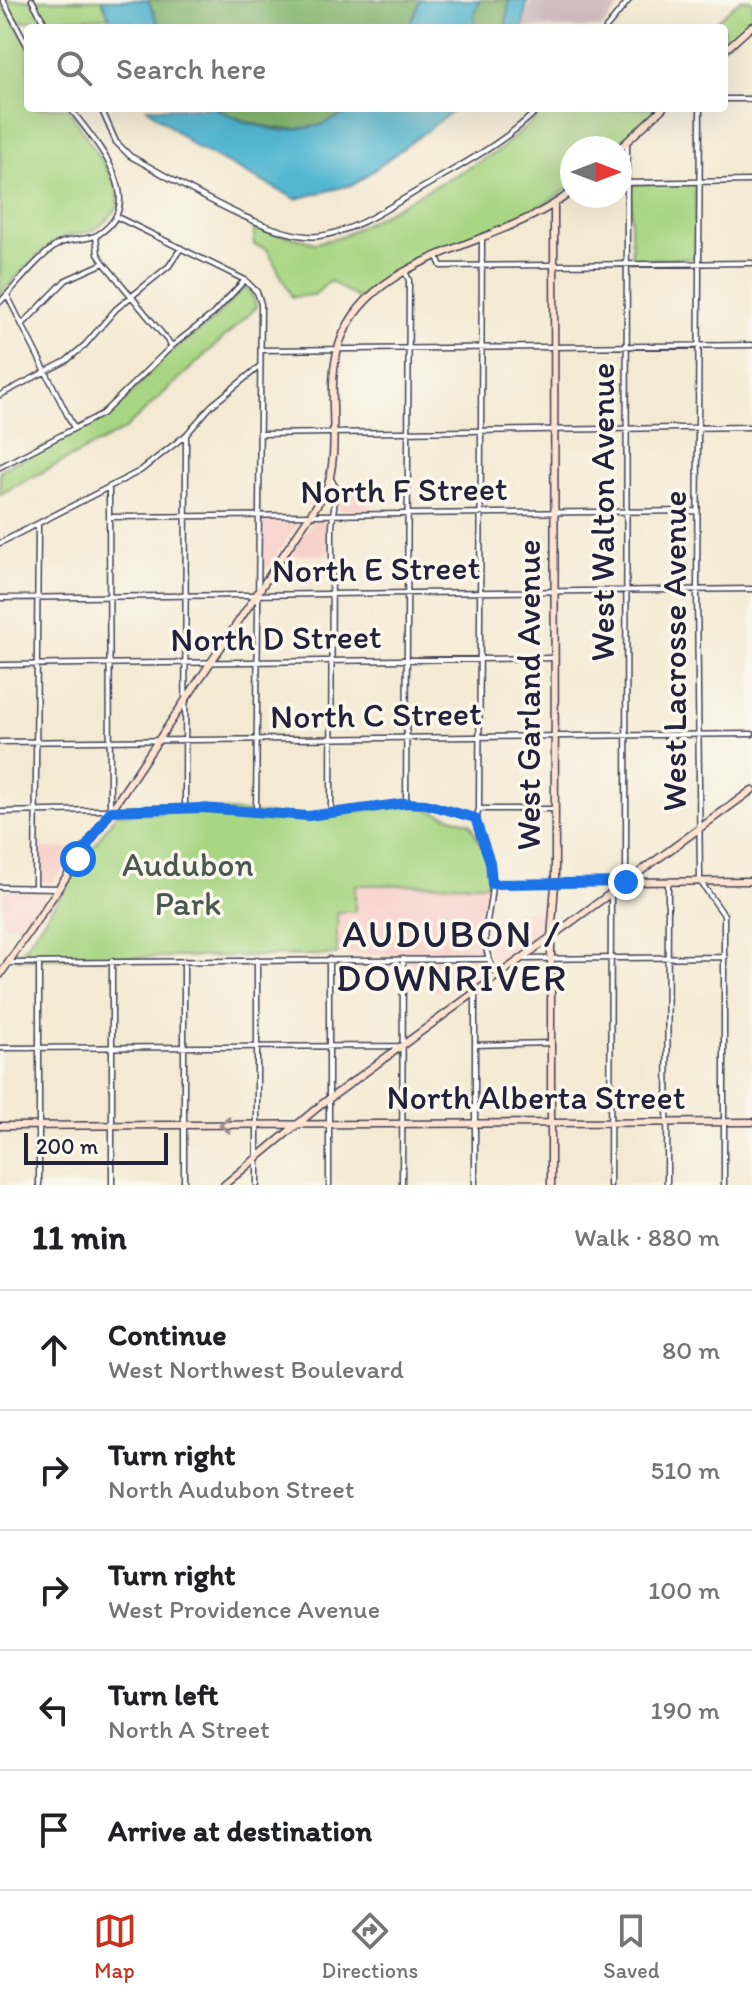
<!DOCTYPE html>
<meta charset="utf-8">
<style>
:root{--surface:#fff;--page:#f2f2f2;--text:#202124;--muted:#757577;--line:#e0e0e0;--accent:#c8321e}
body{margin:0;font-family:Itim,sans-serif;background:var(--page);color:var(--text)}
.compass{position:absolute;left:560px;top:136px;width:72px;height:72px;border-radius:50%;background:var(--surface);box-shadow:0 8px 32px #0002;rotate:90deg}
.scale{position:absolute;left:24px;bottom:20px;width:144px;box-sizing:border-box;padding-left:8px;border:4px solid #22223b;border-top:0;font-size:22px;line-height:28px;white-space:nowrap;color:#22223b;-webkit-text-stroke:6px #fbf7ec;paint-order:stroke}
.stop{position:absolute;width:24px;height:24px;margin:-18px;border:6px solid #1a73e8;border-radius:50%;background:#fff}
.stop.end{background:#1a73e8;border-color:#fff;box-shadow:0 2px 8px #0008}
.list{margin:0;padding:0;list-style:none}
h2{display:flex;justify-content:space-between;align-items:center;height:104px;margin:0;padding:0 32px;font-size:34px}
h2 small{font-size:26px;font-weight:400;color:var(--muted)}
.list li{display:grid;grid-template-columns:52px 1fr auto;gap:24px;align-items:center;box-sizing:border-box;height:120px;padding:0 32px;border-top:2px solid var(--line)}
.list b{display:block;font-size:30px;white-space:nowrap}
.list p{margin:0;font-size:26px;white-space:nowrap;color:var(--muted)}
.list em{font-size:26px;font-style:normal;color:var(--muted)}
.icon{flex:none;width:44px;height:44px;fill:none;stroke:currentColor;stroke-width:2;stroke-linecap:round;stroke-linejoin:round}
.map{position:relative;flex:none;width:752px;height:1185px;overflow:hidden}
.search{position:absolute;background:var(--surface);box-shadow:0 8px 32px #0002;left:24px;right:24px;top:24px;height:88px;display:flex;align-items:center;gap:20px;box-sizing:border-box;padding:0 28px;border-radius:8px;color:var(--muted);font-size:30px}
.sheet{height:704px;background:var(--surface)}
nav{display:flex;justify-content:space-around;align-items:center;box-sizing:border-box;height:112px;border-top:2px solid var(--line);background:var(--surface);font-size:22px;color:var(--muted)}
nav a{display:grid;justify-items:center;gap:4px}
nav .on{color:var(--accent)}
.map>svg:first-child{display:block}
</style>
<div class="map">
<svg width="752" height="1185" viewBox="0 0 752 1185">
<rect width="100%" height="100%" fill="#fbf7ec"/>
<filter id="ink" filterUnits="userSpaceOnUse"><feTurbulence type="fractalNoise" baseFrequency=".0125" numOctaves="2"/><feDisplacementMap in="SourceGraphic" scale="16" xChannelSelector="R" yChannelSelector="G"/><feConvolveMatrix kernelMatrix="1 2 1 2 8 2 1 2 1" color-interpolation-filters="sRGB"/></filter>
<filter id="wash" filterUnits="userSpaceOnUse"><feTurbulence type="fractalNoise" baseFrequency=".006" numOctaves="4" result="noise"/><feDisplacementMap in="SourceGraphic" scale="32" xChannelSelector="R" yChannelSelector="G"/><feGaussianBlur stdDeviation="1.8" result="paint"/><feColorMatrix in="noise" values="0 0 0 0 0 0 0 0 0 0 0 0 0 0 0 0 0 1.4 0 .05"/><feComposite in="paint" operator="in"/></filter>
<g filter="url(#wash)">
<rect width="100%" height="100%" fill="#f4ead3"/>
<!-- built -->
<path fill="#f7d0c9" d="M370,483V511L339,510L338,484Z
M295,517L299,521L269,568L263,569V519Z
M328,517L329,555H290L315,518Z
M39,848H78L53,883L38,882Z
M489,884L481,925L483,956L489,975L468,991H433V973H406V955H337V885Z
M3,890H42L46,896L28,925H3Z
M517,911H549L547,931L498,966L488,954V922H517Z"/>
<!-- industrial -->
<path fill="#d2bec1" d="M530,0H626L601,28H524Z"/>
<!-- green -->
<path fill="#a8d683" stroke="#657c5f" stroke-width="2" d="M5,0H102L109,17L16,22Z
M740,0H752V20L724,46V28H709Z
M0,1L28,45V108H68L117,185L119,205C90,247 77,224 50,245C32,260 16,279 0,295Z
M548,108H657L614,148H572V185C508,236 421,243 359,299L330,281L314,295L292,297L267,249L254,245V227L315,243L341,237L497,152Z
M634,184H695V258L632,260L630,188Z
M243,288L249,289L257,307L124,430L0,494V470L104,416L122,403L163,358L212,321Z
M415,805L470,823L487,858L489,884L355,885V912H337V955L17,959L116,814L213,810L298,817Z"/>
<!-- forest -->
<path fill="#86b771" stroke="#546c56" stroke-width="2" d="M148,0H420L409,28H160Z
M480,0H509L506,28H475L474,13Z
M216,108H360C318,140 258,132 216,108Z"/>
<!-- water -->
<path fill="#53b7d1" stroke="#3a6c86" stroke-width="2" d="M102,0H148L160,28H114Z
M420,0H480L474,13L475,28H409Z
M509,0H527L523,28H506Z
M147,108H215L247,123L282,131L318,126L360,108H457L355,184L296,199L195,147Z"/>
</g>
<g filter="url(#ink)">
<g fill="none" stroke-linecap="round" stroke-linejoin="round">
<!-- street casing -->
<g stroke="#424052" stroke-width="7">
<path id="street" d="M3,0L28,47
M32,0L47,28
M606,28L629,0
M724,99H752
M101,108L116,142L130,156C173,179 273,242 319,236C358,231 395,203 429,184C468,161 507,141 539,108
M700,108L697,590L700,881L724,915V1185
M620,183L752,181
M117,217L245,280L257,292L261,304L256,813
M96,236L98,254L104,263L172,346
M482,238L479,809C470,830 491,852 492,874C494,914 473,938 497,976
M437,257L441,266L752,263
M405,272L409,280L406,803
M7,295L74,428
M0,302C18,284 36,259 57,245C69,237 86,242 99,234C150,201 95,141 70,108
M22,325L66,280L104,263
M261,350L752,345
M0,395L66,361L85,345L116,309L169,266L181,248
M260,434L752,427
M0,467L102,414L172,346L213,314L245,280
M331,479L336,488L332,526L331,813
M109,489L110,809
M111,517L696,511
M0,543L140,471L186,435L211,406L260,366
M0,598L752,589
M0,665L553,658
M0,742L752,734
M185,808L186,435
M479,809H555
M0,812L202,808L308,816L406,803L426,804L474,818
M492,884L626,882L627,143
M35,886L38,525
M0,887L58,888
M329,959V1185
M523,959L725,957
M257,960V1185
M112,961V1185
M184,961V1185
M8,963L486,959
M475,1045L551,1043
M0,1048L402,1046
M39,1185V963
M402,1185L403,959
M475,1185V992
M610,1185L611,894
M667,1185L668,882"/>
</g>
<!-- secondary casing -->
<g stroke="#424052" stroke-width="9">
<path id="secondary" d="M724,51L752,26
M620,148L663,108
M626,882L752,881
M0,975L325,493C344,445 323,391 340,342C372,250 505,247 572,191
M0,1126L752,1122
M224,1185L322,1104L752,790
M551,1185V938L555,884L554,204"/>
</g>
<!-- street -->
<use href="#street" stroke="#fff" stroke-width="4"/>
<!-- secondary -->
<use href="#secondary" stroke="#fde4d1" stroke-width="6"/>
</g>
<!-- one-way arrows -->
<defs><path id="oneway-chevron" d="M-2-3.5L2.5 0L-2 3.5" fill="none" stroke-width="1.6" stroke-linecap="round" stroke-linejoin="round" transform="scale(2)"/></defs>
<use stroke="#9a8d8e" href="#oneway-chevron" transform="translate(225 1125) rotate(180)"/>
</g>
<g fill="none" stroke-linecap="round" stroke-linejoin="round" filter="url(#ink)">
<!-- route -->
<path stroke="#1a73e8" stroke-width="10" d="M78,859L110,811L202,808L308,816L406,803L426,804L475,818L490,862L492,884L626,882"/>
</g>
<g text-anchor="middle" dominant-baseline="central" stroke-width="7" stroke-linejoin="round" paint-order="stroke">
<!-- street labels -->
<g font-size="34" fill="#22223b" stroke="#fbf7ec">
<text transform="translate(404 490) rotate(-1)">North F Street</text>
<text transform="translate(602 512) rotate(-90)">West Walton Avenue</text>
<text transform="translate(376 569) rotate(-1)">North E Street</text>
<text transform="translate(276 638) rotate(-1)">North D Street</text>
<text transform="translate(674 651) rotate(-90)">West Lacrosse Avenue</text>
<text transform="translate(528 695) rotate(-90)">West Garland Avenue</text>
<text transform="translate(376 715) rotate(-1)">North C Street</text>
<text x="536" y="1097">North Alberta Street</text>
</g>
<!-- park labels -->
<g font-size="34" fill="#4a5851" stroke="#fbf7ec">
<text x="188" y="864">Audubon<tspan x="188" dy="39">Park</tspan></text>
</g>
<!-- quarter labels -->
<g font-size="38" letter-spacing="2" fill="#22223b" stroke="#fbf7ec">
<text x="452" y="934">AUDUBON /<tspan x="452" dy="44">DOWNRIVER</tspan></text>
</g>
</g>
</svg>
<svg class="compass" viewBox="-18 -18 36 36"><path d="M0-13l5 13h-10z" fill="#e53935"/><path d="M0 13l5-13h-10z" fill="#757577"/></svg>
<div class="scale">200 m</div>
<div class="stop" style="left:78px;top:859px"></div>
<div class="stop end" style="left:626px;top:882px"></div>
<div class="search"><svg class="icon" aria-label="search" viewBox="0 0 24 24"><circle cx="10" cy="10" r="6"/><path d="M15 15l6 6"/></svg>Search here</div>
</div>
<section class="sheet">
<h2>11 min<small>Walk · 880 m</small></h2>
<ul class="list">
<li><svg class="icon" aria-label="ahead" viewBox="0 0 24 24"><path d="M12 20V5M6 11l6-6 6 6"/></svg><div><b>Continue</b><p>West Northwest Boulevard</p></div><em>80 m</em></li>
<li><svg class="icon" aria-label="right" viewBox="0 0 24 24"><path d="M7 20v-9h11M14 6l5 5-5 5"/></svg><div><b>Turn right</b><p>North Audubon Street</p></div><em>510 m</em></li>
<li><svg class="icon" aria-label="right" viewBox="0 0 24 24"><path d="M7 20v-9h11M14 6l5 5-5 5"/></svg><div><b>Turn right</b><p>West Providence Avenue</p></div><em>100 m</em></li>
<li><svg class="icon" aria-label="left" viewBox="0 0 24 24"><path d="M17 20v-9H6M10 6l-5 5 5 5"/></svg><div><b>Turn left</b><p>North A Street</p></div><em>190 m</em></li>
<li><svg class="icon" aria-label="arrive" viewBox="0 0 24 24"><path d="M6 21V4h12l-3 4 3 4H6"/></svg><div><b>Arrive at destination</b></div></li>
</ul>
</section>
<nav>
<a class="on"><svg class="icon" aria-label="map" viewBox="0 0 24 24"><path d="M3 6l6-2 6 2 6-2v14l-6 2-6-2-6 2zM9 4v14M15 6v14"/></svg>Map</a>
<a><svg class="icon" aria-label="directions" viewBox="0 0 24 24"><path d="M12 3l9 9-9 9-9-9zM9 14v-3h6M13 9l2 2-2 2"/></svg>Directions</a>
<a><svg class="icon" aria-label="saved" viewBox="0 0 24 24"><path d="M7 4h10v16l-5-4-5 4z"/></svg>Saved</a>
</nav>
